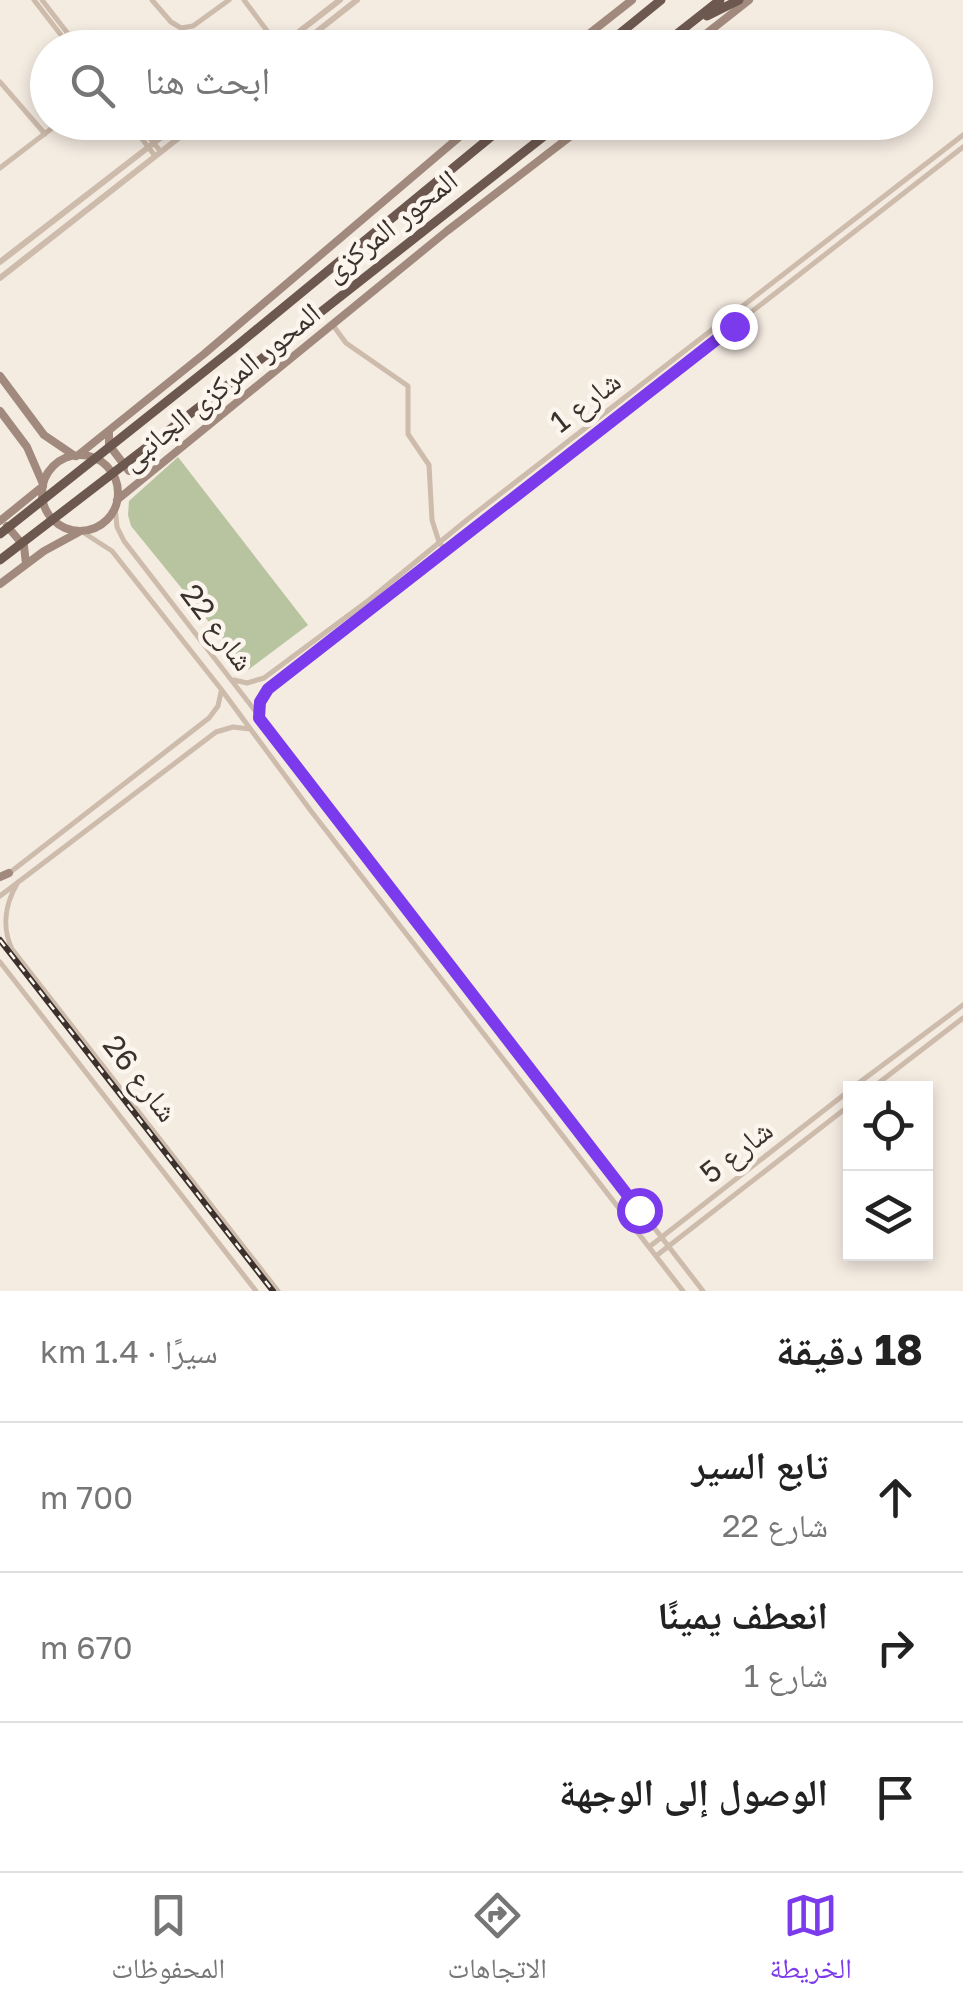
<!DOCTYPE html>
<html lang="ar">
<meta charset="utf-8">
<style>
:root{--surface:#fff;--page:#f6f6f6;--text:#222;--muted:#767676;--line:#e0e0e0;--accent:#7c3aed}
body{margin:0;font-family:"Golos Text","Noto Naskh Arabic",sans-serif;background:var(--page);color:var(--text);direction:rtl}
.controls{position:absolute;right:30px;bottom:30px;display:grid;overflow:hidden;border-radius:0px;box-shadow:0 5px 15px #0003}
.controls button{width:90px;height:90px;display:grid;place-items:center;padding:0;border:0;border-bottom:2px solid var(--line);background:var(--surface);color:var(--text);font:50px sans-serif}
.stop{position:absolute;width:30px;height:30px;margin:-22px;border:8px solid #7c3aed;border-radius:50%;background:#fff}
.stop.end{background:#7c3aed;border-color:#fff;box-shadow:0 2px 10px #0008}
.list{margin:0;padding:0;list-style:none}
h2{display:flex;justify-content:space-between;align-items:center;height:130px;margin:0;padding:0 40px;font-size:42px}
h2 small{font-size:32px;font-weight:400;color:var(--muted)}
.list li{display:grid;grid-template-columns:65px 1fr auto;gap:30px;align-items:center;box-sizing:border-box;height:150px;padding:0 40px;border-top:2px solid var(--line)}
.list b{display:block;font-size:38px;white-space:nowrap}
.list p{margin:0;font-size:32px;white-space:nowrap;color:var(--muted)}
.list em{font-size:32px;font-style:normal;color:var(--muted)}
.icon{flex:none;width:55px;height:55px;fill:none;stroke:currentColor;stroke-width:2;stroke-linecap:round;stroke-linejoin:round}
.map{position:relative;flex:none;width:963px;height:1291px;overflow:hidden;direction:ltr}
.search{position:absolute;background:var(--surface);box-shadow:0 5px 15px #0003;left:30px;right:30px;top:30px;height:110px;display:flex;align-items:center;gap:25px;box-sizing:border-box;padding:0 35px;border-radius:55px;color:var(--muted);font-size:38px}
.sheet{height:580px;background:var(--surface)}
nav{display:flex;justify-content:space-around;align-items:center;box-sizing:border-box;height:140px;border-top:2px solid var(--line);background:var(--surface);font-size:28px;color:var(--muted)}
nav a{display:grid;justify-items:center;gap:5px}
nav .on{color:var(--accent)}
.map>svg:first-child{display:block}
</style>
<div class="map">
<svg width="963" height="1291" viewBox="0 0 963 1291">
<rect width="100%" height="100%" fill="#f4ebe1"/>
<!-- green -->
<path fill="#b8c4a0" d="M178,457L308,625L248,670L131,526L128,515L129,501Z"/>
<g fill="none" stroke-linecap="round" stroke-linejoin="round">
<!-- minor -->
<path stroke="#cdbbac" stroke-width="5" d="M34,0L71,48
M42,0L79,48
M152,0L171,22L181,28L193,26L229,0
M244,0L280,48
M0,82L45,134
M129,122L155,156
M137,122L161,152
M0,168L60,122
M332,324L346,343L408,386V434L429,465L432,520L439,542L446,551
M115,507L117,527L124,541L703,1291
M81,531L112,551L221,689L311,811L683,1291
M234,680L247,683L264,678L369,600L468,519L963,135
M259,715V702L268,689L963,147
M8,874L209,718L218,706L221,692
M18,882C6,902 1,926 12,949L278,1291
M0,896L216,732L233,727L250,729
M0,962L256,1291
M852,1088L963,1005
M872,1088L963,1018
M649,1247L850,1090
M656,1256L850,1105"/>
<!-- tertiary -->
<path stroke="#cdbbac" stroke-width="6" d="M278,48L340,0
M296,48L357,0
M0,262L181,122
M0,278L199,122"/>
<!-- secondary -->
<path stroke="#a18a7d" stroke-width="8" d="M571,48L632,0
M688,48L749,0
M0,376L44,435L75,456
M0,411L27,447L43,484
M109,431V445L129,471L146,472
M42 493a38 38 0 1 1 76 0a38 38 0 1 1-76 0Z
M77,456L204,354L477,122
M117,500L447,231L589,122
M0,521L43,486
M7,526L24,546L26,564
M0,584L44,551L79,532
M0,877L9,873"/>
<!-- trunk -->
<path stroke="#6c584f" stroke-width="9" d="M707,16L739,0
M602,48L661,0
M659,48L720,0
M234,348L509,122
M251,367L562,122"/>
<!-- rail casing -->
<g stroke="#3b302b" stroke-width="6">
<path id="rail" d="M0,940L273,1291"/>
</g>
<!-- rail -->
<use href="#rail" stroke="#fbf5ee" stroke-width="2.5" stroke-dasharray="8" stroke-linecap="butt"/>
<!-- trunk-bridge -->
<path stroke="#6c584f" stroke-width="9" d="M0,534L234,348
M0,560L251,367"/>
</g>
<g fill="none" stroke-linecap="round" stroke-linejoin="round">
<!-- route -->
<path stroke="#7c3aed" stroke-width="12" d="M639,1210L259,718L260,702L268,689L734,326"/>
</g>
<g text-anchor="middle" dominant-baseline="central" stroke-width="9" stroke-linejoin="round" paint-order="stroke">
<!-- street labels -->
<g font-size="30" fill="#3b302b" stroke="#fbf5ee">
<text transform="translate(390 225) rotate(-38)">المحور المركزى</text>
<text transform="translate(220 386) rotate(-39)">المحور المركزى الجانبى</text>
<text transform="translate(585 401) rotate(-38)">شارع 1</text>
<text transform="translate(218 627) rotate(53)">شارع 22</text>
<text transform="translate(141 1078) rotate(52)">شارع 26</text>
<text transform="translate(736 1151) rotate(-38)">شارع 5</text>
</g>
</g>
</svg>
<div class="controls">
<button><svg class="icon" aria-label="locate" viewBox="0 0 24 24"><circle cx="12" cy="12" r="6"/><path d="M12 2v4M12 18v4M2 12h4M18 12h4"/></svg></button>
<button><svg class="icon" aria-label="layers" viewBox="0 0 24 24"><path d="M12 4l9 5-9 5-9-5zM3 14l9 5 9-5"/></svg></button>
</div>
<div class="stop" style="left:639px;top:1210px"></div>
<div class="stop end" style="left:734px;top:326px"></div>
<div class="search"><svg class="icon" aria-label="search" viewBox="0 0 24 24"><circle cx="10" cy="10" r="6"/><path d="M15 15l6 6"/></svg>ابحث هنا</div>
</div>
<section class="sheet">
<h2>18 دقيقة<small>سيرًا · 1.4 km</small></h2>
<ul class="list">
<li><svg class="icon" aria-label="ahead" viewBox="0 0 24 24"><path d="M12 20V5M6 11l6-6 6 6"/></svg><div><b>تابع السير</b><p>شارع 22</p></div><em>700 m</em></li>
<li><svg class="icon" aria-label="right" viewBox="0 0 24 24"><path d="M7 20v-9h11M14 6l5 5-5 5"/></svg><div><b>انعطف يمينًا</b><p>شارع 1</p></div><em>670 m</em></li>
<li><svg class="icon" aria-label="arrive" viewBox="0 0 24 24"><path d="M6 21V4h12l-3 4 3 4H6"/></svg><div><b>الوصول إلى الوجهة</b></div></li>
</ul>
</section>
<nav>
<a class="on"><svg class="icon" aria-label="map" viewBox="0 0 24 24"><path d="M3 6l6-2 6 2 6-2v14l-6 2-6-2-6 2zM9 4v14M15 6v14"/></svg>الخريطة</a>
<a><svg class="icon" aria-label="directions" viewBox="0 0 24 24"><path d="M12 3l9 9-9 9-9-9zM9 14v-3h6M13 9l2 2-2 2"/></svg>الاتجاهات</a>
<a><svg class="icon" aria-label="saved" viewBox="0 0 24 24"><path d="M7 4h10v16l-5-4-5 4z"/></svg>المحفوظات</a>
</nav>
